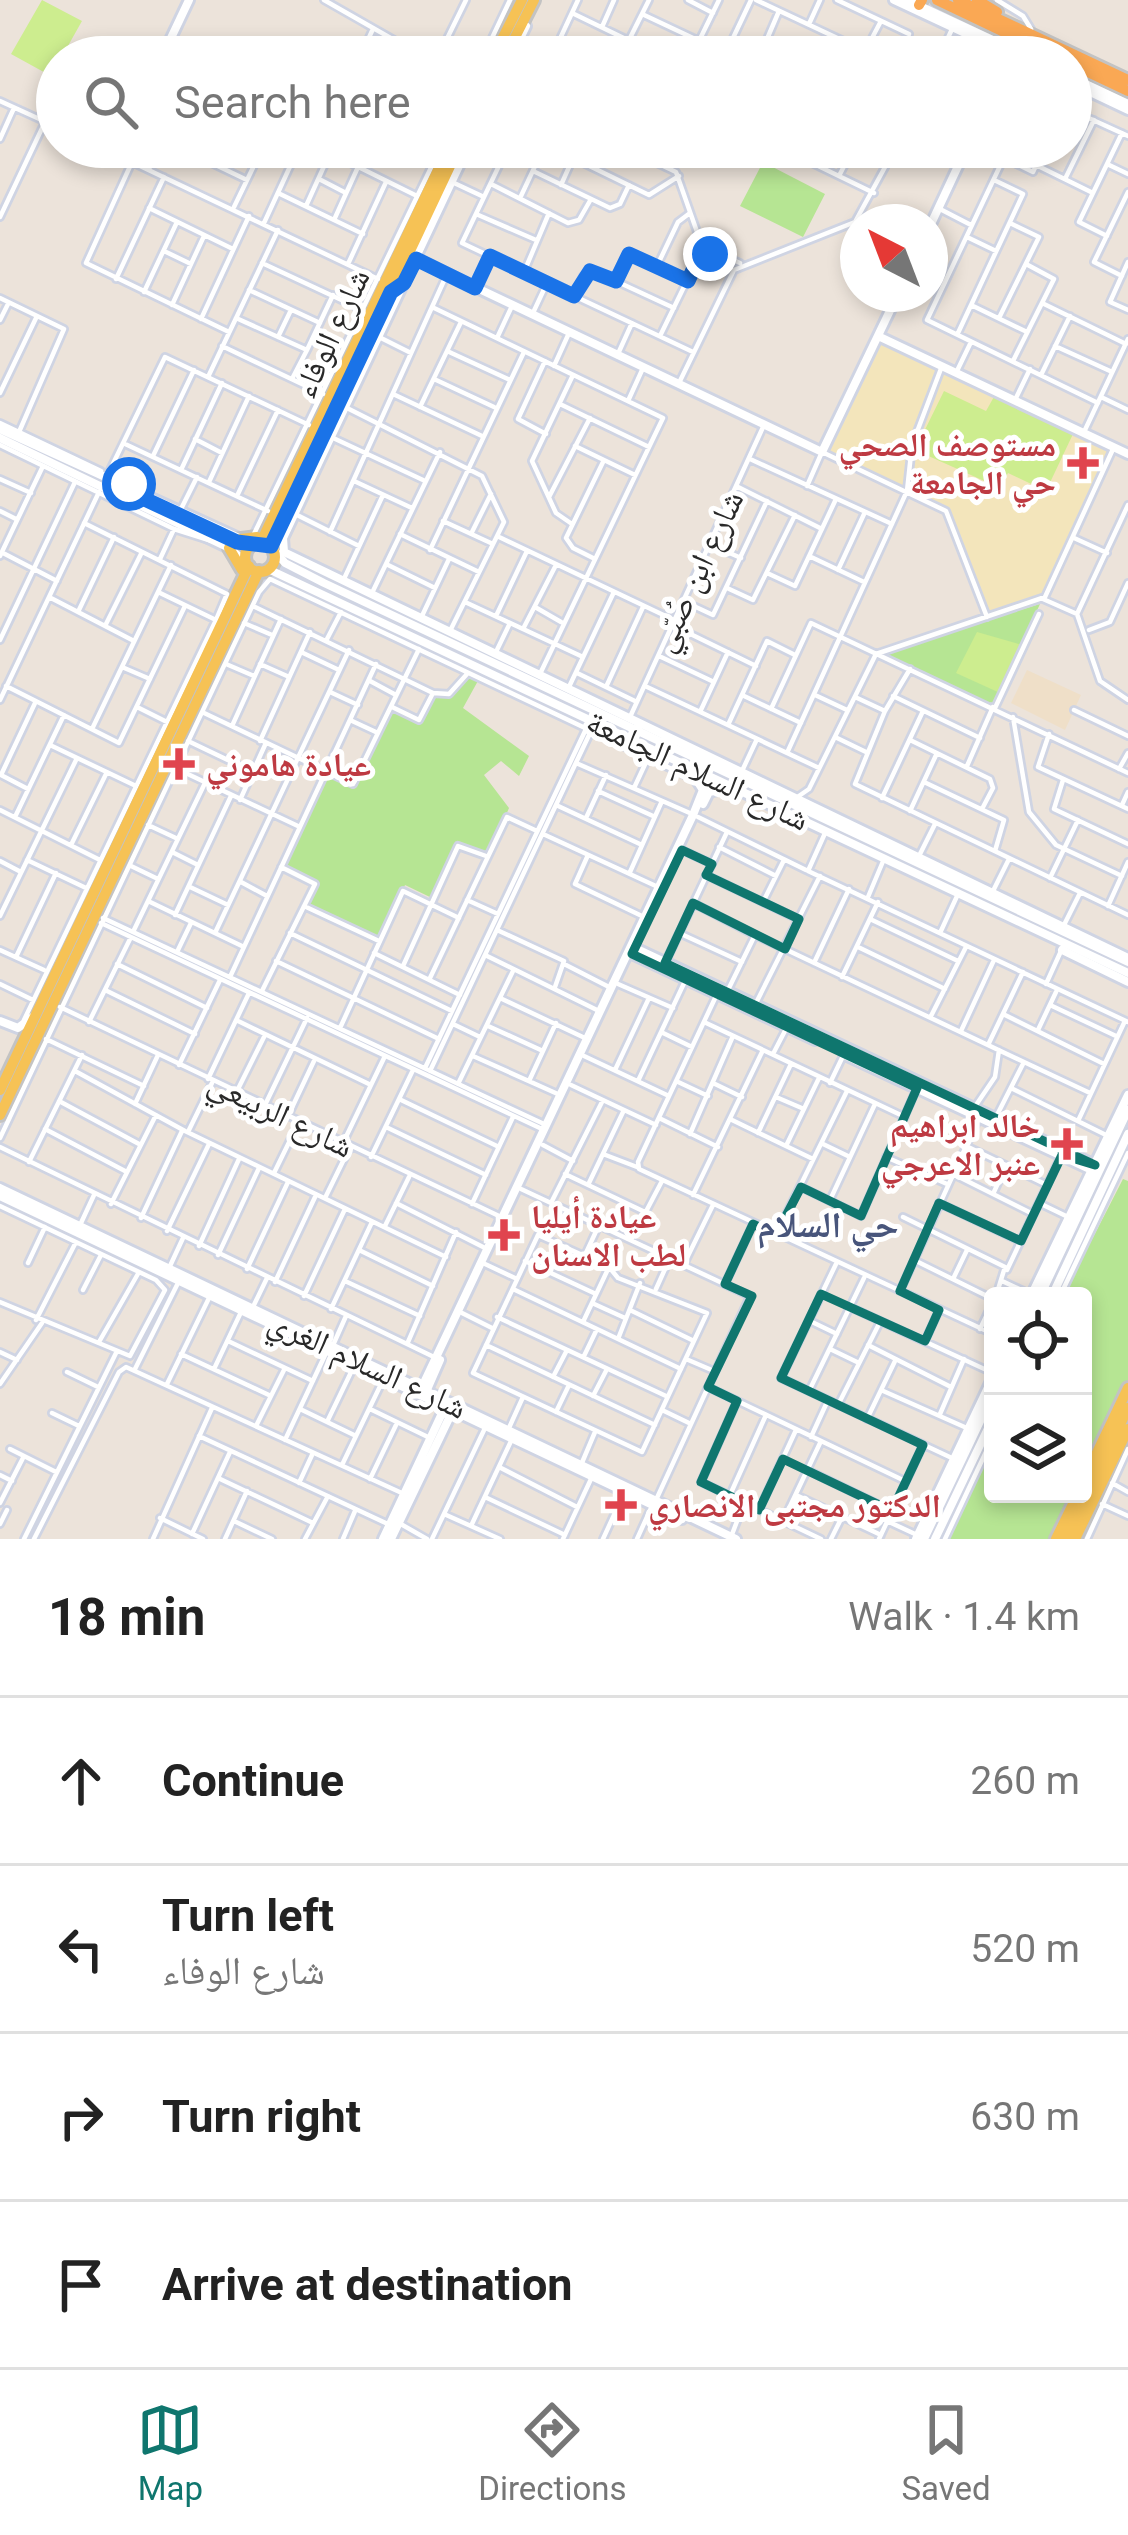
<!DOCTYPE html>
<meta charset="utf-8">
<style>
:root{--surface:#fff;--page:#f2f2f2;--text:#222;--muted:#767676;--line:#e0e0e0;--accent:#0f766e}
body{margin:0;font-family:Roboto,"Noto Naskh Arabic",sans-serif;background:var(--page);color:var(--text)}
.controls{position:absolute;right:36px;bottom:36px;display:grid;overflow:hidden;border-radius:12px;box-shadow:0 6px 18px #0003}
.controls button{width:108px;height:108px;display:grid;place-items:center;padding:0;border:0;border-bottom:3px solid var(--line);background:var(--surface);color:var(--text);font:60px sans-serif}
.compass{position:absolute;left:840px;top:204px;width:108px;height:108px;border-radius:50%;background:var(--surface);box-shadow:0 6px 18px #0003;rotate:318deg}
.stop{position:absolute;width:36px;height:36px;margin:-27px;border:9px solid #1a73e8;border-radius:50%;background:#fff}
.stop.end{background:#1a73e8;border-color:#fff;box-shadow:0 3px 12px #0008}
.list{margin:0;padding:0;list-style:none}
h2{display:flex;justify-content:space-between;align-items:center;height:156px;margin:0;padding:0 48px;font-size:51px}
h2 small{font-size:39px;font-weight:400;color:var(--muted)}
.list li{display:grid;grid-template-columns:78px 1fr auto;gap:36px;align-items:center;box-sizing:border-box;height:168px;padding:0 48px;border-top:3px solid var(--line)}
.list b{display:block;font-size:45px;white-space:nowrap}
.list p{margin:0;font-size:39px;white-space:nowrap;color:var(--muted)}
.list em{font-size:39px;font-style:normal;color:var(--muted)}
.icon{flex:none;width:66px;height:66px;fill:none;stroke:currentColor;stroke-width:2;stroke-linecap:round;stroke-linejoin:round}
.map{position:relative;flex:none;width:1128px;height:1539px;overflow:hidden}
.search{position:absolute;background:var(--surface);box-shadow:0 6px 18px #0003;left:36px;right:36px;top:36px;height:132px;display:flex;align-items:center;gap:30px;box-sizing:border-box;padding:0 42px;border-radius:66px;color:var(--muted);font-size:45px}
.sheet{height:828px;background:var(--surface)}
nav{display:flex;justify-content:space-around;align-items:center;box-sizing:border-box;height:168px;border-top:3px solid var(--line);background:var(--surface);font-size:33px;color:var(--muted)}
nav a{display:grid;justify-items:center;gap:6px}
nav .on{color:var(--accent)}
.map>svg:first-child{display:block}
</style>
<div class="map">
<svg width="1128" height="1539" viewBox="0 0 1128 1539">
<rect width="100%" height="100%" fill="#ece3da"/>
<!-- education -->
<path fill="#efdfc8" d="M1027,670L1081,695L1065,730L1011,703Z"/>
<!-- green -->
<path fill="#b6e593" d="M763,162L825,194L803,237L740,206Z
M1040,604L993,707L876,654Z
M467,674L479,679L463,708L529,756L519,776L501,761L484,775L509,808L488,857L458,846L434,899L405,885L382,941L305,903L314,884L281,867L326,772L357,781L392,707L419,719L433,693H449Z
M1123,1179L1128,1181V1382L1083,1477V1296H1063Z
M993,1432V1494H1075L1054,1539H938Z"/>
<!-- sand -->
<path fill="#f3e5bb" d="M878,336L1112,452L1041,601L987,618L951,516L822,452Z"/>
<!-- pitch -->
<path fill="#cded8f" d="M42,0L82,21L51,76L11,54Z
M944,391L986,411L995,395L1073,434L1046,491L1008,473L1000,488L915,450Z
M977,632L1022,645L1000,693L956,673Z"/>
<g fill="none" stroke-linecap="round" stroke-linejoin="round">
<!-- minor casing -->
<g stroke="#cfd4e3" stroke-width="10">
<path id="minor" d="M324,0L424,57
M578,0L558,43L588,57
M688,0L713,13
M756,0L865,51
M837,0L909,34L898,57
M997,0L1023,16L1031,29
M779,11L767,39L806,57
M572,13L663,57
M642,14L725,53
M809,24L820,0
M602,27L614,0
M171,38L209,57
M629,40L649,0
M699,41L719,0
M730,46L745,57
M360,57L372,31
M438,57L466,0
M483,57L510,0
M724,57L751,0
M766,57L773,42
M862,57L881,21
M939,57L953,27
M0,101L57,127
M1071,110L1128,136
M0,139L14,108
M100,147L378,279
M178,147L247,180
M318,147L417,196
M394,147L432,165
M508,147L462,243L693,352
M623,147L676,172L702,246L740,263
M779,147L874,193
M1009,147L927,320L1098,403
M969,148L1002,162
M573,158L649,195L679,176
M1004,158L1033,172L1045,147
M132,162L86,263L229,332
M658,163L666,147
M1107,164L1128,174
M1036,165L1093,193
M149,169L159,147
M533,171L610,208L620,204L629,185
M840,174L854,147
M319,179L346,193
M1065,179L1094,120
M452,182L484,197
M491,184L568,223L579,220L591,199
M561,185L578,147
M278,193L363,234
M521,196L544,147
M306,206L330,153
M234,207L263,147
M149,208L233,249
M938,208L971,225
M476,214L536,240
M0,217L45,122
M334,220L358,167
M264,223L299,147
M1107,236L1079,222L1122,133
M969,238L996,251
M164,251L191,264
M1128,262L1110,302L1128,310
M262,263L363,310
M348,264L386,182
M657,266L678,222L690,213
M524,272L549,213
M1122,276L1094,262L1128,192
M116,279L164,177
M616,281L631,254L687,281
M475,288L490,256
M249,290L320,323
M144,292L177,222
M574,296L583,276L594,271L674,308
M0,298L64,329L19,432
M1042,303L1126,344
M172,305L204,236
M971,305L1025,331
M432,307L663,418L539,676
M532,315L547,283
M236,318L307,350L333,295
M999,318L1039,237L1012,224
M201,319L249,216
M0,320L8,304
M958,333L1023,194L994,180
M660,336L702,250
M278,337L291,310
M379,337L411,353
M497,338L512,306
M222,346L323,394
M1055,346L1110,371
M447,351L510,380
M617,356L632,323
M545,361L518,419L546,434
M1013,361L1054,279L1026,264
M554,366L569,333
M956,373L971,342
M1041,375L1070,316
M208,377L278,230
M293,377L307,350
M434,379L494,407
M679,383L734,270L855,222L896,147
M0,393L37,316
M393,394L482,436
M1101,397L1128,410
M1015,400L1030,369
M628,401L643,368
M562,405L649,447
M345,407L482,476L504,522L451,629
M420,407L461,322
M0,423L101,471
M1084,432L1128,339
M331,437L423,480
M195,439L222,453
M123,443L268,511
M0,445L174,529L212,541
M575,446L635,475
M153,456L194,370
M750,459L892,524
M181,470L222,383
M108,474L165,357L309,425
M0,479L31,493
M354,481L412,508
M209,482L249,396
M736,486L822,529
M807,486L822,452L946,511L987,617
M237,496L278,410
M549,497L590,418
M181,509L197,477
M0,511L16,519
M295,514L359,546
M443,521L493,544
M84,523L227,594L216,620L158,592
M572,524L556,513L532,461L573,375
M330,532L447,274
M472,532L491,494
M400,534L479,572
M253,536L441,147
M497,536L674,620
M1074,538L1107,553
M709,544L741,558
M430,550L524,352
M3,553L57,581
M0,556L43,466
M809,556L864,582
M160,559L174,529
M595,559L573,548L566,538L604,460
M386,564L435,588
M838,570L865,512
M767,573L795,586L836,499
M343,581L383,495
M727,588L753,600L795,515
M372,593L440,452
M49,597L134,641
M1043,599L1077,614L1100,681L1128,700
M683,601L713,615L767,501
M465,602L583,657
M253,606L433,693L449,694L467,674
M535,607L561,622
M78,612L114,537
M1077,614L1128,505
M496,616L527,551
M421,618L449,559
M244,623L272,635
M672,625L756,666
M105,626L142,552
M523,629L556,565
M1089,630L1110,622L1128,583
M327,639L341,612
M0,640L75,482
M301,652L339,670
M495,654L510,623
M659,656L714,682
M226,664L254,676
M260,664L287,676
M122,667L150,679
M910,669L885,711L855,784L1128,915
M577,673L637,702
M370,681L396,695
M6,686L119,743L185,606
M645,686L819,768
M606,687L643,607
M568,689L613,594
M330,692L358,705
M742,695L801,723
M815,695L847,710
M893,696L980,738
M855,697L885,711
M0,700L99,492
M137,707L167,722
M392,707L419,720L433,693
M995,708L1039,614
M771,709L811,623L1128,773
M1074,710L1128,736
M202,712L353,784L419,649
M700,712L728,652
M630,717L764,425
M1013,717L1029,812L1056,845L1122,876
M350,720L378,733
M728,725L767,641L795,655
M232,726L281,619
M93,727L171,565
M1049,734L1038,767L1128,809
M835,737L866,752
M910,740L990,779L993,788L982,809
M188,741L253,772
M260,741L310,632
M50,745L136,786
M787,753L907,491L912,445L942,366
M576,763L692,814
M967,766L993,707
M175,768L300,827
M1119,769L1128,753
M742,771L757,739
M1,775L36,701
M1,775L28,789
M1063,780L1054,809L1128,844
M924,782L1004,820L995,851
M634,788L648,758
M598,791L653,816
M796,798L809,789L876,654L1045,597L1114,447
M882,798L923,711
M240,800L265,745
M556,805L642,845
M1122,805L1128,792
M0,810L100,860
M910,811L937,753
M15,817L64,715
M698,817L806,870
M586,818L606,775
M148,825L178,839
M826,831L808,871L1128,1022
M543,834L658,887
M71,845L107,772
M719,847L776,876
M682,850L712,864
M172,852L198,865
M588,855L575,884L644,917
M919,856L935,824
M27,860L86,888
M0,861L21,872
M131,866L158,879
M630,872L662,801
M706,875L798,919
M1050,878L1078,820
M241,882L267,896
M190,887L228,905
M993,891L1009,859
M868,897L884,859
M467,900L498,914
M148,901L244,947
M763,902L784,860
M693,903L755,935
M304,906L379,941
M1108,906L1128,862
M175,915L231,796
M0,916L77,758
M103,918L544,1124
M870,919L958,961
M101,923L542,1129
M1064,925L1080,893
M497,930L564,961L555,987
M133,932L205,783
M215,933L349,650
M290,933L452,1011
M679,933L742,962
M940,933L958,894
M858,947L945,989
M0,950L44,970
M178,950L191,923
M374,953L460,995
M485,955L599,1011
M16,957L56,873
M276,961L439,1039
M665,963L727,832
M814,963L849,889
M117,964L207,1008
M566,965L609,987
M403,966L458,846L486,856
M230,977L376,664
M842,977L878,902
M430,978L507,817L537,831
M0,984L33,1000
M618,984L673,1008
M1046,984L1061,951
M105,990L195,1034
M262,991L315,884L281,867
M727,992L755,935L1024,1062L995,1119
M717,994L638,1162L639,1169L993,1334
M500,998L587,1039
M755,1005L820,876
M1050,1005L1116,1036
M60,1007L499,1216
M1003,1014L1104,1064
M931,1016L966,947
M24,1020L216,620
M236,1020L371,1085
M89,1022L131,937
M704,1022L905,1117
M453,1024L480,1037
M488,1026L543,1051
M340,1028L403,891L459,918
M1038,1030L1056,992
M961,1031L994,960
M661,1032L692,1047
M46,1039L144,1086
M989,1043L1023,972
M773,1054L787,1027
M473,1056L560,1095
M584,1056L669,1096
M1024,1062L1090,1093
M179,1065L220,980
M425,1068L586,729
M615,1070L649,998
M75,1071L185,1131L446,1257
M430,1071L591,731
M208,1079L249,993
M529,1081L556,1023
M638,1081L686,979
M676,1081L708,1096
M830,1083L843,1056
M458,1084L513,971
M715,1084L742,1097
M571,1085L656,1125
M1011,1088L1108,1136
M236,1093L265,1035
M776,1097L804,1109
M399,1099L499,1147
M59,1101L139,1144
M135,1104L158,1055
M265,1105L307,1018
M974,1108L995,1077L999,1050
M288,1116L314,1061
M659,1118L718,1147
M732,1120L813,1159
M1078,1121L1124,1023
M386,1127L486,1175
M45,1129L125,1171
M188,1132L212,1083
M758,1133L791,1064
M690,1134L733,1036
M0,1138L259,592L270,579L712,788
M343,1143L385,1056
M823,1144L850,1157
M543,1145L573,1161
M786,1146L819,1078
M966,1146L1047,1185
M0,1147L436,1358
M603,1154L637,1167
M371,1157L413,1070
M886,1157L947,1184
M29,1162L82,1055
M274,1173L298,1124
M565,1174L645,1212
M953,1174L1033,1214
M588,1185L624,1110
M801,1187L861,1216L916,1090
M521,1189L750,1296L656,1500
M993,1194L1006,1166
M693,1195L763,1050
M326,1196L350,1147
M830,1200L875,1104
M396,1203L487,1249
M551,1203L603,1100
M939,1203L1020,1241
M1039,1203L1066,1216
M111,1204L156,1115
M472,1204L513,1117
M0,1206L156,1280L165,1290L130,1356L0,1302
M903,1217L1005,1267L996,1296
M141,1218L182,1131
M81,1223L94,1195
M385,1226L409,1177
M167,1231L209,1144
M538,1235L609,1267L618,1278L707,1313L642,1452L473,1373Z
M776,1235L847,1091
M631,1240L662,1181
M199,1246L239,1159
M359,1250L433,1286
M218,1255L259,1168
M585,1255L599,1225
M914,1260L993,1299
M525,1261L596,1294
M28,1263L45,1227
M485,1264L515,1278
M684,1264L713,1205
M836,1264L781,1378L954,1459
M170,1266L183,1238
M247,1269L288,1182
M1007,1270L1061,1156
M954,1277L967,1250
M345,1281L420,1316
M1002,1281L1030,1294
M275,1282L316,1195
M725,1284L753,1224
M513,1289L681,1369
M656,1289L670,1258
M83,1290L101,1255
M900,1291L979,1118
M304,1296L345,1209
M1060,1296L1128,1153
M592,1303L625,1318
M850,1307L993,1373
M252,1309L267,1278
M331,1309L372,1222
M632,1311L694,1341
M462,1313L492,1328
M497,1317L666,1396
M36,1320L76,1242
M810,1321L837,1334
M583,1322L609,1267
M980,1329L993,1302
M618,1339L640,1283
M228,1341L313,1381
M925,1341L939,1310
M99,1342L139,1272
M408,1342L456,1232
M334,1343L346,1316
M486,1345L655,1425
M868,1345L951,1387
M830,1349L857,1362
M0,1352L17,1360
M181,1354L271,1396
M584,1356L597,1329
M686,1359L714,1371
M135,1369L178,1283
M214,1369L242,1310
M67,1372L98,1387
M553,1377L567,1350
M0,1384L42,1323
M167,1384L209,1298
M710,1388L905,1481
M881,1390L969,1429
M809,1391L864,1278
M593,1396L607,1369
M737,1401L701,1482L821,1539
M838,1405L880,1322
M300,1409L354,1435
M370,1409L430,1438
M662,1410L689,1423
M556,1412L569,1385
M52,1413L79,1426
M940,1414L964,1359
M867,1419L896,1359
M327,1422L355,1364
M256,1426L285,1368
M508,1430L523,1397
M199,1436L390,1525
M811,1437L828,1400
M285,1440L326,1353
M10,1449L56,1472
M342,1465L384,1378
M581,1465L595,1432
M499,1467L577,1507
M807,1470L892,1511
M0,1475L12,1481
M218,1478L313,1523
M370,1479L396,1425
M299,1483L312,1455
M1112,1483L1128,1492
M730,1495L766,1415
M796,1495L881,1535
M485,1497L565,1535
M0,1503L24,1456
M1102,1504L1128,1516
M759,1510L796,1430
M444,1514L500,1539
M160,1518L203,1539
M234,1521L272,1539
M783,1521L821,1441
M887,1521L915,1534
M399,1523L427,1539
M0,1524L7,1510
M471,1526L512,1439
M192,1534L230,1452
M731,1537L744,1503
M24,1539L117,1351
M34,1539L119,1372L126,1367L404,1494
M153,1539L212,1408
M225,1539L247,1491
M305,1539L328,1496
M343,1539L355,1511
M432,1539L486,1426
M563,1539L591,1479
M603,1539L625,1491
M637,1539L652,1506
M831,1539L842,1517
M879,1539L923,1445
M945,1539L993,1437
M1087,1539L1128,1449"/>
</g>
<!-- tertiary casing -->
<g stroke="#cfd4e3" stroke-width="14">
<path id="tertiary" d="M894,0L1016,57
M907,0L1029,57
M162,57L189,0
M511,57L526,26
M1071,77L1128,104
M1071,83L1128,110
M468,147L283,538L284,552L1128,958
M116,154L119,147
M930,226L967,147
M416,259L822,452L898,294
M878,336L1128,454
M703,804L709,792L731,787
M635,948L1095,1165
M1062,950L1128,982
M632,954L815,1040
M0,1021L18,1028L34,1016
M845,1055L1092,1170
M1031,1296L1128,1095
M1040,1296L1128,1110
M1052,1296L1128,1134
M421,1389L693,815L703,790L689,768
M426,1392L440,1360
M383,1539L445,1407
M391,1539L453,1410
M916,1539L993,1377
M924,1539L993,1394
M935,1539L993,1418"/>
</g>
<!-- secondary casing -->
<g stroke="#cfd4e3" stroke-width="14">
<path id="secondary" d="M0,429L252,544
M0,438L229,548L246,562
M274,550L285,563L324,583L1128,962
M268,569L1128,973
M0,1188L736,1539
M0,1196L682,1519"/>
</g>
<!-- primary casing -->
<g stroke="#c3c3c3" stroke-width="16">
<path id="primary" d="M493,57L522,0
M505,57L534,0
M234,540L257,537
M261,542L449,147
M245 557a15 15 0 1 1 30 0a15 15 0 1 1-30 0Z
M271,546L459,147
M229,548L242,570
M0,1090L249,566
M0,1115L259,571
M1083,1482L1128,1388
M1056,1539L1078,1494
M1065,1539L1128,1408
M1075,1539L1128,1429"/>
</g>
<!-- trunk casing -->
<g stroke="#c3c3c3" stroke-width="16">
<path id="trunk" d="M937,0L1056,57
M958,0L1128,80
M977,0L997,12
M919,5L922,0
M1071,64L1128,91"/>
</g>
<!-- minor -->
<use href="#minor" stroke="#fff" stroke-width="4.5"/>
<!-- tertiary -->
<use href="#tertiary" stroke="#fff" stroke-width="8"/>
<!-- secondary -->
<use href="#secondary" stroke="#fff" stroke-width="8"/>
<!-- primary -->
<use href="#primary" stroke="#f6c255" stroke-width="10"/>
<!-- trunk -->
<use href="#trunk" stroke="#faa854" stroke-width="10"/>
</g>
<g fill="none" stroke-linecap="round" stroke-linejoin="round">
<!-- route -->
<path stroke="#1a73e8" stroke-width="15" d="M129,484L136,495L237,542L271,546L391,292L404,283L416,259L475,288L490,256L574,296L590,271L616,281L629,254L688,281L703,248L710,254"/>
</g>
<!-- marked area -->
<path fill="none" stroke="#0f766e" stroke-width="9" stroke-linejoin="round" d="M682,850L712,864L706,875L799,919L785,949L693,903L665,963L1095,1165L1062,1155L1021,1241L939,1203L900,1291L939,1310L925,1341L821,1294L781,1378L923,1445L892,1511L783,1459L759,1510L701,1482L737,1401L708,1387L752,1296L725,1284L753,1224L776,1235L801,1187L861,1216L917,1088L632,954Z"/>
<!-- markers -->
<g fill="#e0444e" stroke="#fff" stroke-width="4.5">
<path d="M1077 445h12v12h12v12h-12v12h-12v-12h-12v-12h12z"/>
<path d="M173 746h12v12h12v12h-12v12h-12v-12h-12v-12h12z"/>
<path d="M1061 1126h12v12h12v12h-12v12h-12v-12h-12v-12h12z"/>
<path d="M498 1217h12v12h12v12h-12v12h-12v-12h-12v-12h12z"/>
<path d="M615 1487h12v12h12v12h-12v12h-12v-12h-12v-12h12z"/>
</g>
<g text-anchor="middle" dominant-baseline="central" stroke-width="10" stroke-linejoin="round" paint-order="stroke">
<!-- street labels -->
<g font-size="33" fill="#292929" stroke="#fff">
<text transform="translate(331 333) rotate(-65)">شارع الوفاء</text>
<text transform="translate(697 571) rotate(-65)">شارع ابن صُبّي</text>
<text transform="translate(698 770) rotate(25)">شارع السلام الجامعة</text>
<text transform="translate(281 1114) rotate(26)">شارع الربيعي</text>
<text transform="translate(368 1364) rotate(25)">شارع السلام الغري</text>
</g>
<!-- health labels -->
<g font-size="33" font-weight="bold" fill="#be3a42" stroke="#fff" text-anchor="start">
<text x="1056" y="444" text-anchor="end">مستوصف الصحي<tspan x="1056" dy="38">حي الجامعة</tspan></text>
<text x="206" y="764">عيادة هاموني</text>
<text x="1040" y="1125" text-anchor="end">خالد ابراهيم<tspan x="1040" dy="38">عنبر الاعرجي</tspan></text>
<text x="531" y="1216">عيادة أيليا<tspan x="531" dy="38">لطب الاسنان</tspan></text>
<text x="648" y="1505">الدكتور مجتبى الانصاري</text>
</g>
<!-- neighbourhood labels -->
<g font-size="36" font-weight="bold" fill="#48557b" stroke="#fff">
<text x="828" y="1225">حي السلام</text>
</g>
</g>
</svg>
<div class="controls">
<button><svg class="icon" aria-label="locate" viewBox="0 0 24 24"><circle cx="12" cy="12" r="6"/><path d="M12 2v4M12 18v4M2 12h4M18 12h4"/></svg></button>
<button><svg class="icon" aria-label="layers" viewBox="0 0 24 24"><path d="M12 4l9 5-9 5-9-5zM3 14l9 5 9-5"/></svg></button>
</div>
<svg class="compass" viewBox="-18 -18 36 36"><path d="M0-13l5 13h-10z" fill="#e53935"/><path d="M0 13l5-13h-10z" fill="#767676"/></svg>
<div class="stop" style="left:129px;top:484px"></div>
<div class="stop end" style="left:710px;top:254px"></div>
<div class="search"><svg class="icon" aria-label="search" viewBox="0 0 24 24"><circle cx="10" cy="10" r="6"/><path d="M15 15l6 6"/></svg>Search here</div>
</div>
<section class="sheet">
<h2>18 min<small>Walk · 1.4 km</small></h2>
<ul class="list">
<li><svg class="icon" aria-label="ahead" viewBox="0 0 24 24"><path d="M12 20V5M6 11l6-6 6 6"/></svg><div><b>Continue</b></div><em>260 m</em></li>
<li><svg class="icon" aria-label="left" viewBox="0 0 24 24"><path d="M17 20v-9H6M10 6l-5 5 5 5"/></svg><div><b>Turn left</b><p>شارع الوفاء</p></div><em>520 m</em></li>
<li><svg class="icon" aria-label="right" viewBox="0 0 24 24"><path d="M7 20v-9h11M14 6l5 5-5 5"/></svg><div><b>Turn right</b></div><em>630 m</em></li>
<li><svg class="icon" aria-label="arrive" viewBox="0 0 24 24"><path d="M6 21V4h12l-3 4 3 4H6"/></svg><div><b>Arrive at destination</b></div></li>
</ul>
</section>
<nav>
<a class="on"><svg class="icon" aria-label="map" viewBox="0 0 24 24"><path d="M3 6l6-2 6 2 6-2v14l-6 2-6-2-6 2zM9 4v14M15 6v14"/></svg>Map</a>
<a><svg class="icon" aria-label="directions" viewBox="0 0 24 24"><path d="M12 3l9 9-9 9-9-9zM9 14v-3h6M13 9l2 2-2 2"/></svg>Directions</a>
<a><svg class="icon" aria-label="saved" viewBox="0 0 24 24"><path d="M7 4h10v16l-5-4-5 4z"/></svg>Saved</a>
</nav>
